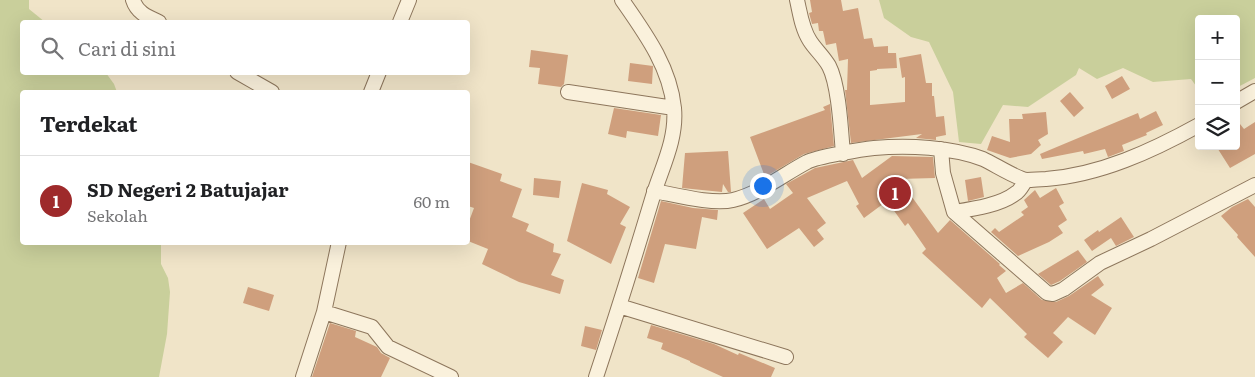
<!DOCTYPE html>
<html lang="id">
<meta charset="utf-8">
<style>
:root{--surface:#fff;--page:#f6f6f6;--text:#202124;--muted:#757577;--line:#e0e0e0;--accent:#9e2a2b}
body{margin:0;font-family:Literata,serif;background:var(--page);color:var(--text)}
.controls{position:absolute;right:15px;top:15px;display:grid;overflow:hidden;border-radius:5px;box-shadow:0 5px 20px #0002}
.controls button{width:45px;height:45px;display:grid;place-items:center;padding:0;border:0;border-bottom:1px solid var(--line);background:var(--surface);color:var(--text);font:25px sans-serif}
.you{position:absolute;left:762px;top:185px;width:18px;height:18px;margin:-12px;border:4px solid #fff;border-radius:50%;background:#1a73e8;box-shadow:0 0 0 8px #1a73e833}
.badge{display:grid;place-items:center;width:32px;height:32px;border-radius:50%;background:var(--accent);color:#fff;font-size:16px;font-weight:700}
.pin{position:absolute;translate:-50% -50%;border:2px solid #fff;box-shadow:0 1px 5px #0006}
.list{margin:0;padding:0;list-style:none}
h2{display:flex;justify-content:space-between;align-items:center;height:65px;margin:0;padding:0 20px;font-size:21px}
h2 small{font-size:16px;font-weight:400;color:var(--muted)}
.list li{display:grid;grid-template-columns:32px 1fr auto;gap:15px;align-items:center;box-sizing:border-box;height:90px;padding:0 20px;border-top:1px solid var(--line)}
.list b{display:block;font-size:19px;white-space:nowrap}
.list p{margin:0;font-size:16px;white-space:nowrap;color:var(--muted)}
.list em{font-size:16px;font-style:normal;color:var(--muted)}
.icon{flex:none;width:28px;height:28px;fill:none;stroke:currentColor;stroke-width:2;stroke-linecap:round;stroke-linejoin:round}
.map{position:relative;flex:none;width:1255px;height:377px;overflow:hidden}
.search{position:absolute;background:var(--surface);box-shadow:0 5px 20px #0002;left:20px;top:20px;width:450px;height:55px;display:flex;align-items:center;gap:12px;box-sizing:border-box;padding:0 18px;border-radius:5px;color:var(--muted);font-size:19px}
.panel{position:absolute;background:var(--surface);box-shadow:0 5px 20px #0002;left:20px;top:90px;width:450px;height:155px;border-radius:5px}
.map>svg:first-child{display:block}
</style>
<div class="map">
<svg width="1255" height="377" viewBox="0 0 1255 377">
<rect width="100%" height="100%" fill="#f0e4c8"/>
<!-- green -->
<path fill="#c9cf9b" d="M0,0H29V9L45,22H22V72L106,73L114,84L117,92H22V242L161,243V264L168,278L170,292L167,334L159,377H0Z
M879,0H1255V78L1236,88V19H1199V90L1191,79L1153,82L1123,68L1097,79L1079,68L1076,75L1028,107L1003,105L981,144L959,142L953,92L929,42L911,37L884,18Z"/>
<!-- building -->
<path fill="#cf9f7d" d="M810,0H841L843,11L858,8L864,39L872,38L874,47L888,46V53H896L897,68L877,69V70L870,71V105L905,102V77L902,78L899,58L921,54L926,83H932V96H934L936,117L944,116L946,135L936,137V140L916,138L922,134L851,143L845,90H847L848,59L839,61L836,43L826,45L823,31H819L818,23L812,24L809,13L812,12Z
M531,50L568,55L564,84L561,87L538,84L540,68L529,67Z
M630,63L653,66L652,84L628,81Z
M1122,76L1130,89L1112,99L1105,86Z
M1070,92L1084,108L1074,117L1060,101Z
M830,104L834,146L804,154L765,177L750,137L825,110L823,107Z
M614,108L661,115L658,136L627,131L626,138L608,134Z
M1156,111L1163,125L1146,133L1147,135L1122,145L1124,151L1108,157L1105,149L1084,154L1083,151L1042,159L1040,154L1138,113L1140,119Z
M1046,112L1048,134L1038,140L1041,145L1031,154L1010,158L987,150L992,136L1010,142L1009,119H1023L1022,114Z
M1236,119L1244,129L1255,122V154L1230,168L1216,146H1236Z
M728,151L731,192H728L723,184L722,192L682,188L685,153Z
M892,156L933,157L935,178L899,179L938,233L950,220L1000,264L999,265L1006,271L997,278L1006,293L1023,283L1042,300L1056,302L1069,296L1098,276L1104,285L1091,295L1112,308L1095,335L1068,317L1053,333L1063,342L1048,358L1024,337L1027,334L990,298L982,308L922,253L926,249L908,223L905,226L887,201L864,218L856,206L859,204L847,181L807,198L826,223L817,230L824,239L814,247L799,228L767,249L743,213L764,199L770,209L793,193L786,184L815,168L853,160L862,178Z
M468,162L502,174L500,181L522,189L512,217L529,224L526,231L554,244L553,252L561,254L551,275L564,280L560,294L519,282L482,264L488,249L468,241V224L474,208L468,206Z
M981,177L984,197L968,201L965,180Z
M534,178L561,181L559,198L533,195Z
M582,183L608,190L607,194L630,207L620,224L626,227L611,264L567,241Z
M1056,188L1064,203L1059,206L1067,220L1058,226L1063,233L1049,242L1018,256L991,232L995,228L999,232L1024,215L1021,212L1028,207L1024,200L1035,190L1040,198Z
M1248,199L1255,207V257L1237,237L1238,235L1221,216L1232,207Z
M661,201L693,208L718,210L717,220L702,217L696,249L665,244L654,283L638,278Z
M1121,217L1134,237L1116,246L1111,238L1092,251L1084,240L1098,230L1099,232Z
M1078,250L1087,262L1060,281L1051,285L1038,274Z
M248,287L274,295L269,311L243,303Z
M330,323L356,331L355,337L377,347L381,353L390,358L381,377H312Z
M651,325L714,344L738,355L739,353L775,368L771,377H723L690,362V361L661,349L663,343L647,338Z
M585,326L602,330L596,350L581,346Z"/>
<g fill="none" stroke-linecap="round" stroke-linejoin="round">
<!-- street casing -->
<g stroke="#8d765c" stroke-width="16">
<path id="street" d="M133,0C137,13 148,17 159,22
M797,0C800,13 802,29 810,41C815,49 824,57 829,66C839,85 841,131 843,154
M400,22L409,0
M237,72L272,92
M371,92L379,72
M568,92L674,108
M1236,102L1255,91
M941,149L943,173L954,212L1047,293L1053,294L1064,289L1100,263L1151,239L1255,185
M654,191C676,195 713,205 733,200C759,194 784,174 807,162C816,157 863,149 874,148C908,145 951,147 983,159C994,164 1017,179 1027,180C1033,180 1040,179 1046,179C1100,175 1152,151 1199,125
M954,212C973,209 1001,205 1016,193C1020,191 1023,184 1026,180
M619,306L786,357
M324,312L372,327L388,347L451,377
M303,377L324,312L339,242
M596,377C616,317 635,256 653,196C662,167 677,139 674,108C670,67 645,33 622,0"/>
</g>
<!-- street -->
<use href="#street" stroke="#faf1dc" stroke-width="14"/>
</g>
</svg>
<div class="controls">
<button>+</button>
<button>−</button>
<button><svg class="icon" aria-label="layers" viewBox="0 0 24 24"><path d="M12 4l9 5-9 5-9-5zM3 14l9 5 9-5"/></svg></button>
</div>
<div class="you"></div>
<div class="pin badge" style="left:895px;top:193px">1</div>
<div class="search"><svg class="icon" aria-label="search" viewBox="0 0 24 24"><circle cx="10" cy="10" r="6"/><path d="M15 15l6 6"/></svg>Cari di sini</div>
<section class="panel">
<h2>Terdekat<small></small></h2>
<ul class="list">
<li><span class="badge">1</span><div><b>SD Negeri 2 Batujajar</b><p>Sekolah</p></div><em>60 m</em></li>
</ul>
</section>
</div>
